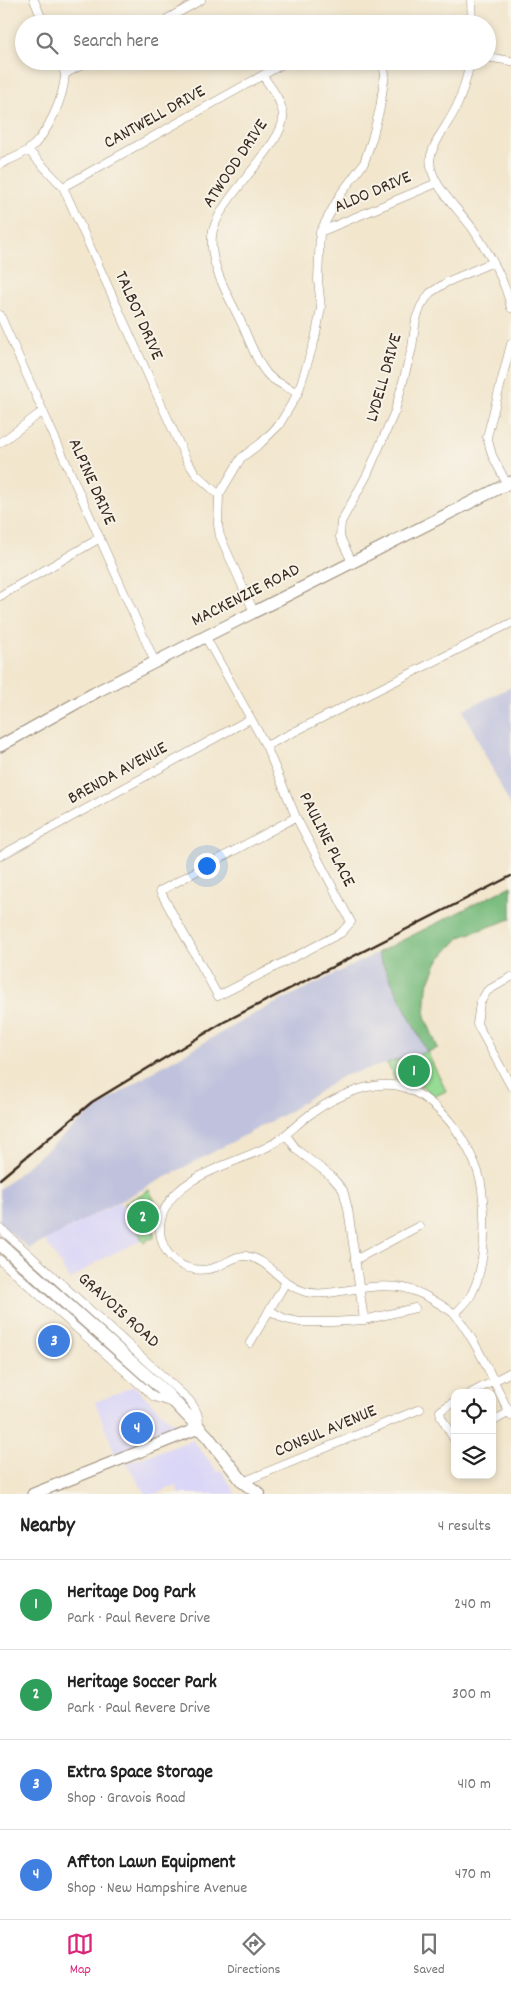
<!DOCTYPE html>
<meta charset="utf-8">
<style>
:root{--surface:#fff;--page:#f6f6f6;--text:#222;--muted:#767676;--line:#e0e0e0;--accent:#db2777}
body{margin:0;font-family:Dekko,sans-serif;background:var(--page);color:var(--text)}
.controls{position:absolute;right:15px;bottom:15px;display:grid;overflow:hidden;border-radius:10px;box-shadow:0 2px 8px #0003}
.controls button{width:45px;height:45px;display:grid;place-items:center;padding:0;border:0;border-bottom:1px solid var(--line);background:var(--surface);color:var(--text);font:25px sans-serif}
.you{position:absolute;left:206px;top:865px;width:18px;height:18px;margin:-12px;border:4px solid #fff;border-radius:50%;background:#1a73e8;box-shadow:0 0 0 8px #1a73e833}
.badge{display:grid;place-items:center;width:32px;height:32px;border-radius:50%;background:var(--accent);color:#fff;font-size:16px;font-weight:700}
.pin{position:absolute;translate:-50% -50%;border:2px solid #fff;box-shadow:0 1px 5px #0006}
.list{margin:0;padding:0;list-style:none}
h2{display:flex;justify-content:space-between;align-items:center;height:65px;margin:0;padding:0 20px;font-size:21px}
h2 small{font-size:16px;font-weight:400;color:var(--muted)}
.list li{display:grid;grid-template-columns:32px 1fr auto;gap:15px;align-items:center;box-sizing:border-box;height:90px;padding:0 20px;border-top:1px solid var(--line)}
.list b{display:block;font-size:19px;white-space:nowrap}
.list p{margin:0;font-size:16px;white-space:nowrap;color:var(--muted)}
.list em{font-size:16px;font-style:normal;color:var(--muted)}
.icon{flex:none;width:28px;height:28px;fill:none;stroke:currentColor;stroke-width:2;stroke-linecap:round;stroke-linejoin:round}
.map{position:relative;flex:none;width:511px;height:1494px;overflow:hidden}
.search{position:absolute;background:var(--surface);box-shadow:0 2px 8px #0003;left:15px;right:15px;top:15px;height:55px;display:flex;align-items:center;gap:12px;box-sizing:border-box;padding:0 18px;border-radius:28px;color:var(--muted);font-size:19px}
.sheet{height:425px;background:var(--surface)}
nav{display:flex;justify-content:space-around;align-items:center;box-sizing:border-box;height:70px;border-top:1px solid var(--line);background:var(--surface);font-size:14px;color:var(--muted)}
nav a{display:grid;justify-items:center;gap:2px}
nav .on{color:var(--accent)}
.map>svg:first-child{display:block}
</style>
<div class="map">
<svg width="511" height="1494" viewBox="0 0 511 1494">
<rect width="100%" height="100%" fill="#f7f3e8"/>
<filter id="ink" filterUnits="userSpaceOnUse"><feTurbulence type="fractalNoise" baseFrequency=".02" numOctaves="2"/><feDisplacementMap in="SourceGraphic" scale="10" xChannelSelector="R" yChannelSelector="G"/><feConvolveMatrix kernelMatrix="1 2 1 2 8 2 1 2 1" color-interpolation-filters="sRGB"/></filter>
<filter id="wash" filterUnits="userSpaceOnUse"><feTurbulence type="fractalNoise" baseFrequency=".0096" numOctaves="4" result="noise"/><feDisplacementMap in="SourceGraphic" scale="20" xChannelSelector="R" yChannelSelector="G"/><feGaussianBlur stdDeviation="1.12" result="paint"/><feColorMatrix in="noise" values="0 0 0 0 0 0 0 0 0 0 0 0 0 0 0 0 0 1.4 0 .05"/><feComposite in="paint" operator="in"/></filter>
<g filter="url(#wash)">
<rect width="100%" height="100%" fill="#f2e6cd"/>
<!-- built -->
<path fill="#dad6f7" d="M120,1202L142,1240L102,1259L70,1280L45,1240Z
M134,1386L180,1430L116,1456L95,1402Z
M193,1440L217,1471L190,1482L221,1470L236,1494H179L176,1487L179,1486L176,1485L156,1494H146L126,1463Z"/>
<!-- industrial -->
<path fill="#c0c2dd" d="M511,687V807L463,710Z
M377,953L427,1052L343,1076L285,1114L29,1249L0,1224V1189L95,1109L159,1068L256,1013Z"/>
<!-- green -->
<path fill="#97dc94" stroke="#698359" d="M427,1052L446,1091L435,1096C423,1086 411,1081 395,1079L387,1063Z
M149,1190L159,1209L153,1225L154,1238L149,1239L144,1243L124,1204Z"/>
<!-- forest -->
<path fill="#79bc7e" stroke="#5a734e" d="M511,886V919L460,937L438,961L427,987L425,1017L438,1048L427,1052L377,953Z"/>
</g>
<g filter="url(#ink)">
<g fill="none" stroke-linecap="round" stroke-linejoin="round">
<!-- street casing -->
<g stroke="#968876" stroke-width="9">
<path id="street" d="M34,0L44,24
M471,0L472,24
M158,24L201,0
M487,57L511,61
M60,61L65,74
M471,61C467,74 464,89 459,101C452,120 436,136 431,155C425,181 460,210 473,229C489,254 505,279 511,308
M263,76C272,89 282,101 283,116C285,145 215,200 212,236C209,265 229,297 241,322C248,337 257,364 269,376C277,383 289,388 298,393
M28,150L63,187L187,461L196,474L219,495
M0,164C9,160 20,156 28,150C47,136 64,98 65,74L89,61
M63,187L288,61
M320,232L437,183
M0,315L155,662
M0,443L43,411
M507,484L492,455L487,437L511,344
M352,562L340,537L341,522L367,475L395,411L412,348L416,319L421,306L430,293L447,282L493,262
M0,596L100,538
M254,612L220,536L218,525L219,495L241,458L261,443L279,425L298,393L315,339L321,308L318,280L320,232L340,195L364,163L372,139L380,108L385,74L382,61
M205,636L266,746L296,817L351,922L341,933L218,996L160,891L296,817
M266,746L511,623
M0,856L250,719
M511,977L487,991L480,1003L477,1024L511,1086
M286,1135L297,1150L331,1176L343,1190L348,1209L364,1320
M0,1228L189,1400C196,1409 200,1416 199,1428
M0,1260L154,1397L173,1403
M355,1260L419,1226
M269,1310L285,1319L300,1322H332L364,1320L415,1308
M455,1314C414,1286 398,1281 348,1290C334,1292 317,1296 303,1291C281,1285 269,1259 246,1256C236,1255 230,1261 221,1265C205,1273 184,1271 171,1257C162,1247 158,1233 161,1220C171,1175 234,1165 269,1146C286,1137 297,1123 312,1113C336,1096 377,1077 406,1088C420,1093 433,1104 443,1114C460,1131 480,1166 482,1190C486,1219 486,1266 472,1293C469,1301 460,1308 455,1314C479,1345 493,1381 511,1416
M250,1343L286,1282
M471,1393L511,1372
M455,1401L440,1411L441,1417L455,1441
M492,1422L511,1411
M243,1482L420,1409"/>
</g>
<!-- secondary casing -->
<g stroke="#968876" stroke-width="13">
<path id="secondary" d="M0,746L98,691L511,482
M33,1494L199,1428"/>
</g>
<!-- primary casing -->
<g stroke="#968876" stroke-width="14">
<path id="primary" d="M0,1244L166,1393L207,1436L243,1482L259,1494"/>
</g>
<!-- street -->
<use href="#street" stroke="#fff" stroke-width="8"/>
<!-- secondary -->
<use href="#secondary" stroke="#fff" stroke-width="11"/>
<!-- primary -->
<use href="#primary" stroke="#fff" stroke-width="12"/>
<!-- rail -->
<path stroke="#3b2a1e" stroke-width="2.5" d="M0,1179L92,1102L224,1022L511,876"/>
</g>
</g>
<g text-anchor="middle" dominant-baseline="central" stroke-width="4" stroke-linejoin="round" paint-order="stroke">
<!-- street labels -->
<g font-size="18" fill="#3b2a1e" stroke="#f7f3e8">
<text transform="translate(155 118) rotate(-29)">CANTWELL DRIVE</text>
<text transform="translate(236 164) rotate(-56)">ATWOOD DRIVE</text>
<text transform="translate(373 193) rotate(-23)">ALDO DRIVE</text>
<text transform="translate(138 316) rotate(66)">TALBOT DRIVE</text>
<text transform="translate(385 378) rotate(-74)">LYDELL DRIVE</text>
<text transform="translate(91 482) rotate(66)">ALPINE DRIVE</text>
<text transform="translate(246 596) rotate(-27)">MACKENZIE ROAD</text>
<text transform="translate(118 774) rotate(-29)">BRENDA AVENUE</text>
<text transform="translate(326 840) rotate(63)">PAULINE PLACE</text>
<text transform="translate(118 1311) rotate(42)">GRAVOIS ROAD</text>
<text transform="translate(326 1432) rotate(-23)">CONSUL AVENUE</text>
</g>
</g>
</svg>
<div class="controls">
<button><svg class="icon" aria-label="locate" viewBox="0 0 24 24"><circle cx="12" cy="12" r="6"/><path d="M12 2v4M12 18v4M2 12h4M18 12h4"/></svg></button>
<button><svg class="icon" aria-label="layers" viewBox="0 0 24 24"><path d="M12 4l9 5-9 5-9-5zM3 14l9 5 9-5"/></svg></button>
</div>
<div class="you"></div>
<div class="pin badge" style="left:414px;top:1071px;background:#2e9e5b">1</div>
<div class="pin badge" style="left:143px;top:1217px;background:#2e9e5b">2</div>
<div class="pin badge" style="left:54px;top:1341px;background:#3f7fe0">3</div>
<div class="pin badge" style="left:137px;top:1428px;background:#3f7fe0">4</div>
<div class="search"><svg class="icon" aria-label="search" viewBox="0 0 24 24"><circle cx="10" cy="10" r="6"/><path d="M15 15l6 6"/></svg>Search here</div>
</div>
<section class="sheet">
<h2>Nearby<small>4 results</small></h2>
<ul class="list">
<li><span class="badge" style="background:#2e9e5b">1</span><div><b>Heritage Dog Park</b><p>Park · Paul Revere Drive</p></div><em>240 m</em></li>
<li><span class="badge" style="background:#2e9e5b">2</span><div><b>Heritage Soccer Park</b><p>Park · Paul Revere Drive</p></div><em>300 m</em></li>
<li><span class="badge" style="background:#3f7fe0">3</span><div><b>Extra Space Storage</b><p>Shop · Gravois Road</p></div><em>410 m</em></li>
<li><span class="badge" style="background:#3f7fe0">4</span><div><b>Affton Lawn Equipment</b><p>Shop · New Hampshire Avenue</p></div><em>470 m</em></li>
</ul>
</section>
<nav>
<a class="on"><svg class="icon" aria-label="map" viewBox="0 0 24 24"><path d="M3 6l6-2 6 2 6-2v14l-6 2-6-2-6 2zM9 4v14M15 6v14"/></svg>Map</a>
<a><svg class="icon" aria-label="directions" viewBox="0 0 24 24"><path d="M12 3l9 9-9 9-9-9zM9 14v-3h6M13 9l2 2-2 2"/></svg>Directions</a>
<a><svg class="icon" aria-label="saved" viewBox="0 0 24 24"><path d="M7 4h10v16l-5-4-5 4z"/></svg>Saved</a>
</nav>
